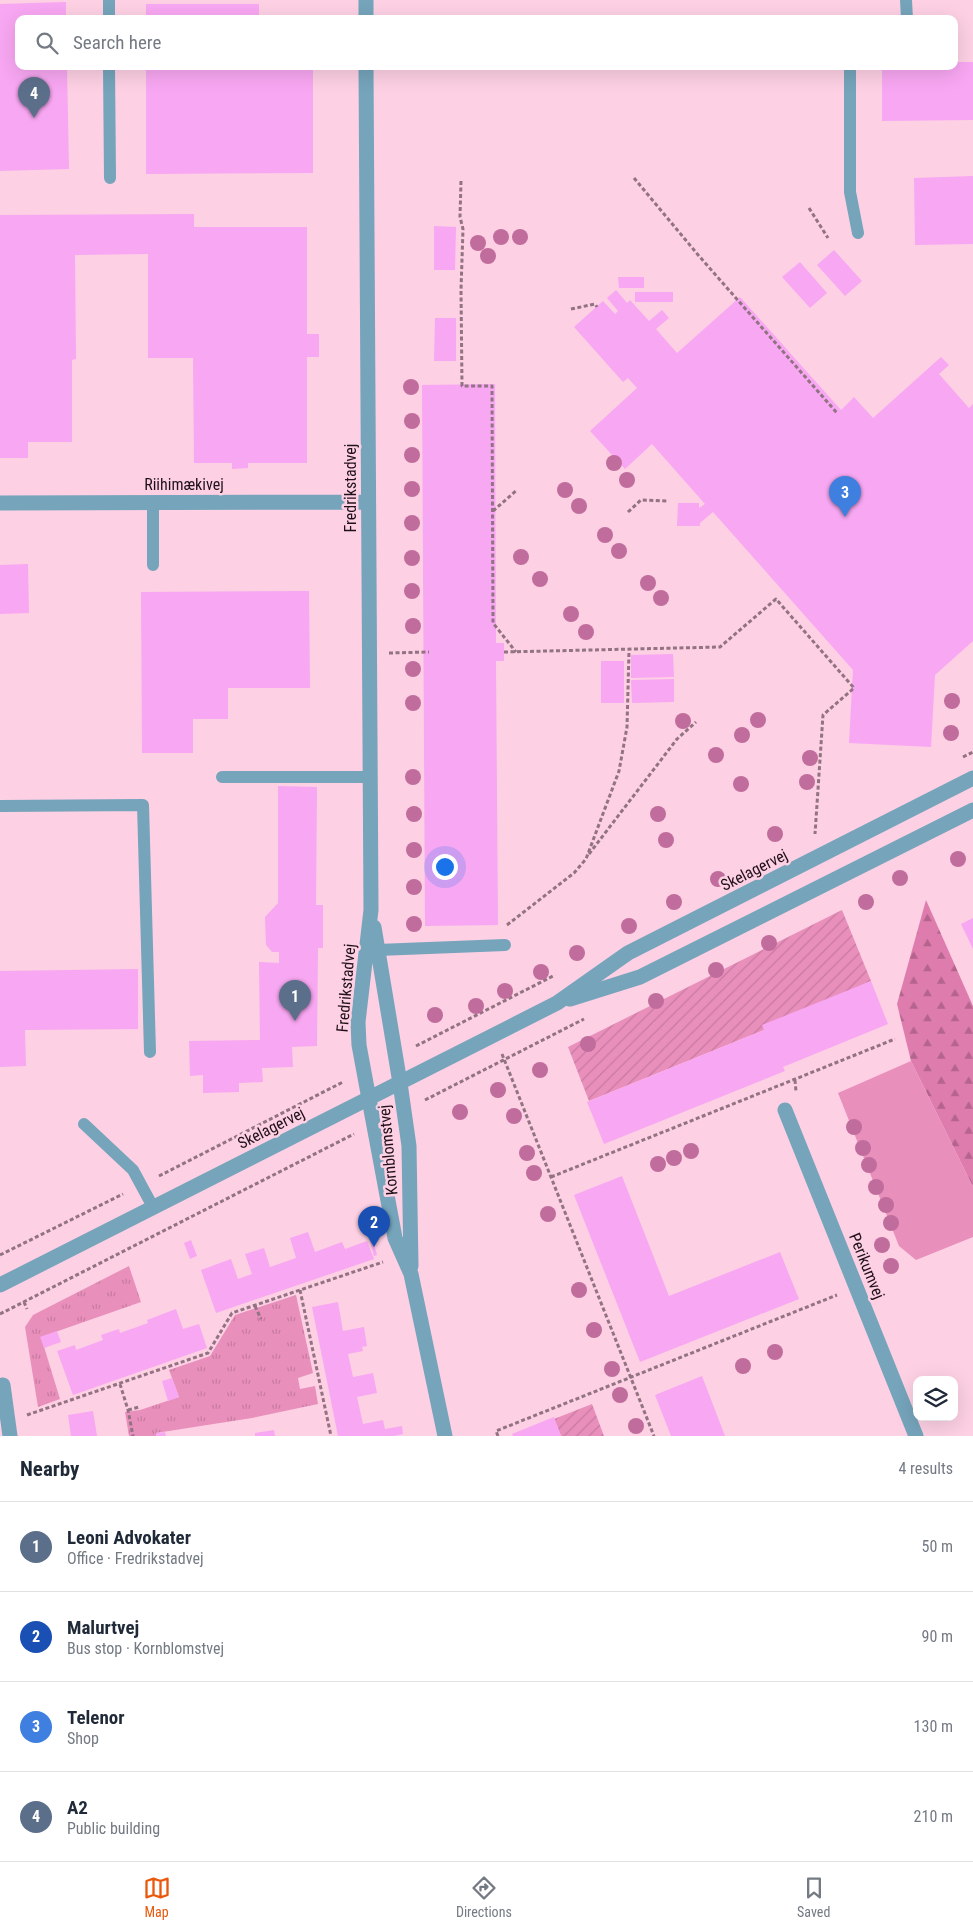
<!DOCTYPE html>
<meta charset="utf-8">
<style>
:root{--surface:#fff;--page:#f6f6f7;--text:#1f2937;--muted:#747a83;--line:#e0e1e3;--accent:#ea580c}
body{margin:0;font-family:"Roboto Condensed",sans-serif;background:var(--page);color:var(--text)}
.controls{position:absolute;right:15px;bottom:15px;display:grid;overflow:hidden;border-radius:10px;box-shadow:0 5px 20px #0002}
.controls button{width:45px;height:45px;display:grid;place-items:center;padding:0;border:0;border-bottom:1px solid var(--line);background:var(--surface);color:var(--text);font:25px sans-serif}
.you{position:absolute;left:444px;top:866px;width:18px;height:18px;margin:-12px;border:4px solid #fff;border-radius:50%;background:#1a73e8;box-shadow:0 0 0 8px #1a73e833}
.badge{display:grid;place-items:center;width:32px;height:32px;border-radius:50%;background:var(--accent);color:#fff;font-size:16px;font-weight:700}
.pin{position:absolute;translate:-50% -41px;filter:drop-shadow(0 1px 2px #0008)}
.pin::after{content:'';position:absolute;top:26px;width:18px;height:15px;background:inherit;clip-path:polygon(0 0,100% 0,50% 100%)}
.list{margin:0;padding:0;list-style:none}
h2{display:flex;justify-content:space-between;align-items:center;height:65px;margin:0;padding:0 20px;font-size:21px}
h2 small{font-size:16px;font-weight:400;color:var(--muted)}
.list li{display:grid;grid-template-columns:32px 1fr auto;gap:15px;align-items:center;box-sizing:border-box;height:90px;padding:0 20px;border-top:1px solid var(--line)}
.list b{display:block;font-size:19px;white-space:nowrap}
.list p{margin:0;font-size:16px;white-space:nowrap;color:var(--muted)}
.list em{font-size:16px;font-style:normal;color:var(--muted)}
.icon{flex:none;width:28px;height:28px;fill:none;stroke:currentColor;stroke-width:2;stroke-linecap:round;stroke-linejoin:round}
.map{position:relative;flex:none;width:973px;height:1436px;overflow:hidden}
.search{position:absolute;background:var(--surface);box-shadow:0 5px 20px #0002;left:15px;right:15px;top:15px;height:55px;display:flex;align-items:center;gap:12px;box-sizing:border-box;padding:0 18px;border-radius:10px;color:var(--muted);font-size:19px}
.sheet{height:425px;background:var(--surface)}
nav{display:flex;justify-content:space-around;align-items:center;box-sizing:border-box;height:70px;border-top:1px solid var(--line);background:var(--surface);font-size:14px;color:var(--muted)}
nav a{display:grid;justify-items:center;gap:2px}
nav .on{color:var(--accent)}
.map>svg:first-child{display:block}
</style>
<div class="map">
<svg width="973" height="1436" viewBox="0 0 973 1436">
<defs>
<pattern id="grass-tufts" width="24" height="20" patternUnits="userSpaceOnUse" patternTransform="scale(1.25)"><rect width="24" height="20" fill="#e98fbc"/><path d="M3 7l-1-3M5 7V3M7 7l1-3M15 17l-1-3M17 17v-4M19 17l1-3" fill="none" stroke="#c87aa1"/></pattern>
<pattern id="forest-firs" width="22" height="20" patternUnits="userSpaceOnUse" patternTransform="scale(1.25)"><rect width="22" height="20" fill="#de7cae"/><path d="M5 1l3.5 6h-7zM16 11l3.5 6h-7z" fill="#b4648d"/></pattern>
<pattern id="garden-furrows" width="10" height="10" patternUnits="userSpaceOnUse" patternTransform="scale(1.25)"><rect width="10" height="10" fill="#e98fbc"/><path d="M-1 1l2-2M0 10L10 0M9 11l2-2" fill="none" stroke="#c87aa1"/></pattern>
</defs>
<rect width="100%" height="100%" fill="#fdd0e4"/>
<!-- grass -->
<path fill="url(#grass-tufts)" d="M129,1266L141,1302L41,1337L60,1399L38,1407L25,1327L33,1315Z
M296,1295L313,1373L298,1378L300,1389L315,1386L318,1404L252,1418L156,1433V1436H129L125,1412L140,1410L179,1397L169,1370L210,1356L235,1315Z"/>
<!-- forest -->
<path fill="url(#forest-firs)" d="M926,900L973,1006V1187L911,1061L897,1004Z"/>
<!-- park -->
<path fill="#e98fbc" d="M911,1061L973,1187V1237L916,1260L899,1246L838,1093Z"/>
<!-- garden -->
<path fill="url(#garden-furrows)" d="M842,910L871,981L764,1030L589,1101L568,1047Z
M592,1404L604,1436H561L554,1419Z"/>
<!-- building -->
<path fill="#f8a7f2" d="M66,2V19H19V66H67L69,169L0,171V4Z
M146,4H259V19H146Z
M954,62H973V120L882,121V66H954Z
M146,66H259V70H313V173L146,174Z
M973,176V244L915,245L914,178Z
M194,214V227H307V334H319V357H307V463H248V468L232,469V463H194L193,358H148V254L75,255L76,359L72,360V442H28V458H0V215Z
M434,226L456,227L455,270H434Z
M834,250L862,281L845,296L817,265Z
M800,262L827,293L810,308L782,277Z
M618,277H644V288H619Z
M616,290L627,303L630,300L649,321L662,310L669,318L656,329L677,353L740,297L841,410L854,397L873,418L941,357L949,365L939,374L969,408L973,404V641L935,675L931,747L849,743L853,670L713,512L700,523V526H677L678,503H699V508L705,504L652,444L625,469L590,431L637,388L628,378L623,382L574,327L603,301L615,314L618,311L607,298Z
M635,292H673V302H635Z
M435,318H456V361H434Z
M495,384L496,643H504V661H496L498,925L425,926L422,385Z
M28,564L29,613L0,614V565Z
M309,591L310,688H228V719H193V753H142L141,592Z
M673,654L674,677L631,678V655Z
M601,661H624V703H601Z
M674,679V702L632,703L631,680Z
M278,786L317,787L316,905H323V948H318L317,1046L292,1047L293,1067L262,1068L263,1082L239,1083V1092L203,1093V1075L190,1076L189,1041L260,1040L259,962L279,963V952H272L266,945L265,917L278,903Z
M973,918V949L961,924Z
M138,969V1029L25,1030L26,1066L0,1067V971Z
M871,981L888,1024L783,1067L785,1071L604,1144L587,1102L764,1030L762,1025Z
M622,1176L669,1296L780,1252L799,1299L640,1362L574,1195Z
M308,1232L315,1252L342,1242L345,1249L367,1241L374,1259L216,1313L201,1270L231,1259L238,1279L252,1274L245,1254L264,1248L270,1267L296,1258L290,1238Z
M191,1240L197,1256L190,1259L184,1243Z
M373,1240L377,1255L374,1256L370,1241Z
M338,1302L343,1331L364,1327L367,1346L362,1347L363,1351L348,1354L353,1377L373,1373L377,1393L357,1397L363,1424L383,1420L385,1429L402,1426L403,1434L394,1436H338L312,1307Z
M176,1309L183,1329L199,1324L207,1348L73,1395L57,1351L75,1345L76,1350L103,1340L101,1335L119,1329L120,1333L148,1323L147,1320Z
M57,1331L61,1342L44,1348L40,1337Z
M702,1376L725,1436H671L655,1395Z
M172,1378L179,1397L168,1401L162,1381Z
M93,1411L97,1436H71L68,1415Z
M554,1417L561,1436H513L512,1434Z
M274,1430L275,1436H255V1433Z
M165,1432L166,1436H156V1433Z"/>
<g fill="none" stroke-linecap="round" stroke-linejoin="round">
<!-- path -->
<path stroke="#927381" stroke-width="3" stroke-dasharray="4 2.5" stroke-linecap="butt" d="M634,178L699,256L837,413
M461,181L460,217L463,229L461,290L462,386H492L493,623L516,652
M809,208L828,238
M571,309L595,304L597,307
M493,511L517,490
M628,512L641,500L667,501
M504,652L720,647L776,599L854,688L823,715L815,834
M389,653L429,652
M963,757L973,752
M589,854L677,739L696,722
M507,925L574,873L586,859L619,771L627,727L629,651
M416,1046L555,975
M502,1054L654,1436
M795,1080L796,1092
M425,1100L584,1019
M159,1176L343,1082
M551,1177L895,1039
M0,1255L123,1194
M300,1290L331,1436
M24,1302L27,1309
M255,1306L261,1319
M0,1314L354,1134
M120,1384L128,1410L133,1436
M128,1410L139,1407
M27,1415L208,1353L232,1313L383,1262
M498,1436L496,1431L837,1295"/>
<!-- service -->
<path stroke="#75a4bb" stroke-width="12" d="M109,0V19
M906,0L907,19
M109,66L110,178
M850,66V192L858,233
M153,502V565
M222,777H368
M0,806L143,805L150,1052
M378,950L505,945
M84,1124L133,1170L153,1207"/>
<!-- minor -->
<path stroke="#75a4bb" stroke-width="15" d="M366,0V19
M366,66L371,910L358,1022L359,1045L369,1099
M0,503L367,502
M374,927L400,1083
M785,1110L916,1436
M3,1385L10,1436"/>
<!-- tertiary -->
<path stroke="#75a4bb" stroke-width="15" d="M570,999L640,977L973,810
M400,1083L409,1146L411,1266
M369,1099L395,1238L411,1274L445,1436
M0,1285L557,1003L628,953L973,778"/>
</g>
<!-- trees -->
<g fill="#c06c9c">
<circle cx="501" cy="237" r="8"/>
<circle cx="520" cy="237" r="8"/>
<circle cx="478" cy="243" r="8"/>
<circle cx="488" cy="256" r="8"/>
<circle cx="411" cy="387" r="8"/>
<circle cx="412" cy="421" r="8"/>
<circle cx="412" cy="455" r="8"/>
<circle cx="614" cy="463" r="8"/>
<circle cx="627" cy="480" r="8"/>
<circle cx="412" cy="489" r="8"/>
<circle cx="565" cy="490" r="8"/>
<circle cx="579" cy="506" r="8"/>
<circle cx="412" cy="523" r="8"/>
<circle cx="605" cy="535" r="8"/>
<circle cx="619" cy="551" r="8"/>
<circle cx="521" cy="557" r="8"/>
<circle cx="412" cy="558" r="8"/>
<circle cx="540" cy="579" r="8"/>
<circle cx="648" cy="583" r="8"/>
<circle cx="412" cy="591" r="8"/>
<circle cx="661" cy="598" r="8"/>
<circle cx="571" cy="614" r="8"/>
<circle cx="413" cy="626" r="8"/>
<circle cx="586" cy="632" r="8"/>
<circle cx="413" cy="669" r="8"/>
<circle cx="952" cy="701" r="8"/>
<circle cx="413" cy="703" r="8"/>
<circle cx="758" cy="720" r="8"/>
<circle cx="683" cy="721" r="8"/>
<circle cx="951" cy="733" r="8"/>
<circle cx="742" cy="735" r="8"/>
<circle cx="716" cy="755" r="8"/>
<circle cx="810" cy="758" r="8"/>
<circle cx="413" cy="777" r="8"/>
<circle cx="807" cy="782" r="8"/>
<circle cx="741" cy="784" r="8"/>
<circle cx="414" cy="814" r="8"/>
<circle cx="658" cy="814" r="8"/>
<circle cx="775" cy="834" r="8"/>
<circle cx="666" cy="840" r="8"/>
<circle cx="414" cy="850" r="8"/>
<circle cx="958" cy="859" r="8"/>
<circle cx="900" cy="878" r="8"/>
<circle cx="718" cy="879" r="8"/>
<circle cx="414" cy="887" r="8"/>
<circle cx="674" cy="902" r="8"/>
<circle cx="866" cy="902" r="8"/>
<circle cx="414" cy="924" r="8"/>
<circle cx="629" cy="926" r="8"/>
<circle cx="769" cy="943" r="8"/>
<circle cx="577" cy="953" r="8"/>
<circle cx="716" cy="970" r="8"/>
<circle cx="541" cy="972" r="8"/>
<circle cx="505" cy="991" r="8"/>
<circle cx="656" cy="1001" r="8"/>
<circle cx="476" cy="1006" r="8"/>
<circle cx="435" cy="1015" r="8"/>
<circle cx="588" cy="1044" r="8"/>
<circle cx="540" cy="1070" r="8"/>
<circle cx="498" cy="1090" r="8"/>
<circle cx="460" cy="1112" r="8"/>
<circle cx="514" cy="1116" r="8"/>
<circle cx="854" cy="1127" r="8"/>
<circle cx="863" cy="1148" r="8"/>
<circle cx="691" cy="1151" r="8"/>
<circle cx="527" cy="1153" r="8"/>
<circle cx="674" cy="1158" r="8"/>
<circle cx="658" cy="1164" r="8"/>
<circle cx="869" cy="1165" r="8"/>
<circle cx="534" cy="1173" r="8"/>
<circle cx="876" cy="1187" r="8"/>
<circle cx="886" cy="1205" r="8"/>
<circle cx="548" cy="1214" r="8"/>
<circle cx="891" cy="1223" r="8"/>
<circle cx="882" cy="1245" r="8"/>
<circle cx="891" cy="1266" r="8"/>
<circle cx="579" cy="1290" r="8"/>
<circle cx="594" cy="1330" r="8"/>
<circle cx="775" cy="1352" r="8"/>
<circle cx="743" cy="1366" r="8"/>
<circle cx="612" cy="1369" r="8"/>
<circle cx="620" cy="1395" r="8"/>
<circle cx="636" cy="1426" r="8"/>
</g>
<g text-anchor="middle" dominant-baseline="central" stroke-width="5" stroke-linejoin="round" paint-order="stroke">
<!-- street labels -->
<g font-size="16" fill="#201118" stroke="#fdd0e4">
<text x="184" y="484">Riihimækivej</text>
<text transform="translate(350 488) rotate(-90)">Fredrikstadvej</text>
<text transform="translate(754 870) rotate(-27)">Skelagervej</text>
<text transform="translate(346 988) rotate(-85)">Fredrikstadvej</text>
<text transform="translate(271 1128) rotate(-27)">Skelagervej</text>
<text transform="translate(388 1150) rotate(-95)">Kornblomstvej</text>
<text transform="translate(867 1266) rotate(68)">Perikumvej</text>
</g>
</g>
</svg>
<div class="controls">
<button><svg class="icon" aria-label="layers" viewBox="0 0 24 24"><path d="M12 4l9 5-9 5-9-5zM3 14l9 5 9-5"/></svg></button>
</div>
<div class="you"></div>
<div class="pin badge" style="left:295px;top:1021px;background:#5c6f8a">1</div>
<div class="pin badge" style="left:374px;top:1247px;background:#1a4fb4">2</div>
<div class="pin badge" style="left:845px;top:517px;background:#3f7fe0">3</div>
<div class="pin badge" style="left:34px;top:118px;background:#5c6f8a">4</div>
<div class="search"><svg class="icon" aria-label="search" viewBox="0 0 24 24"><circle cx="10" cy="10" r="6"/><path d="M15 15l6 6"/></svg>Search here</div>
</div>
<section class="sheet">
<h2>Nearby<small>4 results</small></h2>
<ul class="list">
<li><span class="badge" style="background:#5c6f8a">1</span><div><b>Leoni Advokater</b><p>Office · Fredrikstadvej</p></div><em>50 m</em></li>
<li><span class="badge" style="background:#1a4fb4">2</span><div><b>Malurtvej</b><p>Bus stop · Kornblomstvej</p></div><em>90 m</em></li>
<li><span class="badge" style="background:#3f7fe0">3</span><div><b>Telenor</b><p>Shop</p></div><em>130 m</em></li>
<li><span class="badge" style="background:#5c6f8a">4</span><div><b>A2</b><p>Public building</p></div><em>210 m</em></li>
</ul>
</section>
<nav>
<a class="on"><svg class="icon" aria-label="map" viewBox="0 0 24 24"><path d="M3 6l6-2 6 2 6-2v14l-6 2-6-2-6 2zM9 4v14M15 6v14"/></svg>Map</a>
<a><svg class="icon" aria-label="directions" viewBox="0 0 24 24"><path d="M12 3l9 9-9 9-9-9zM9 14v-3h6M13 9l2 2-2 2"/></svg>Directions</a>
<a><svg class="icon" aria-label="saved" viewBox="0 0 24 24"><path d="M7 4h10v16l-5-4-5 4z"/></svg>Saved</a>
</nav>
